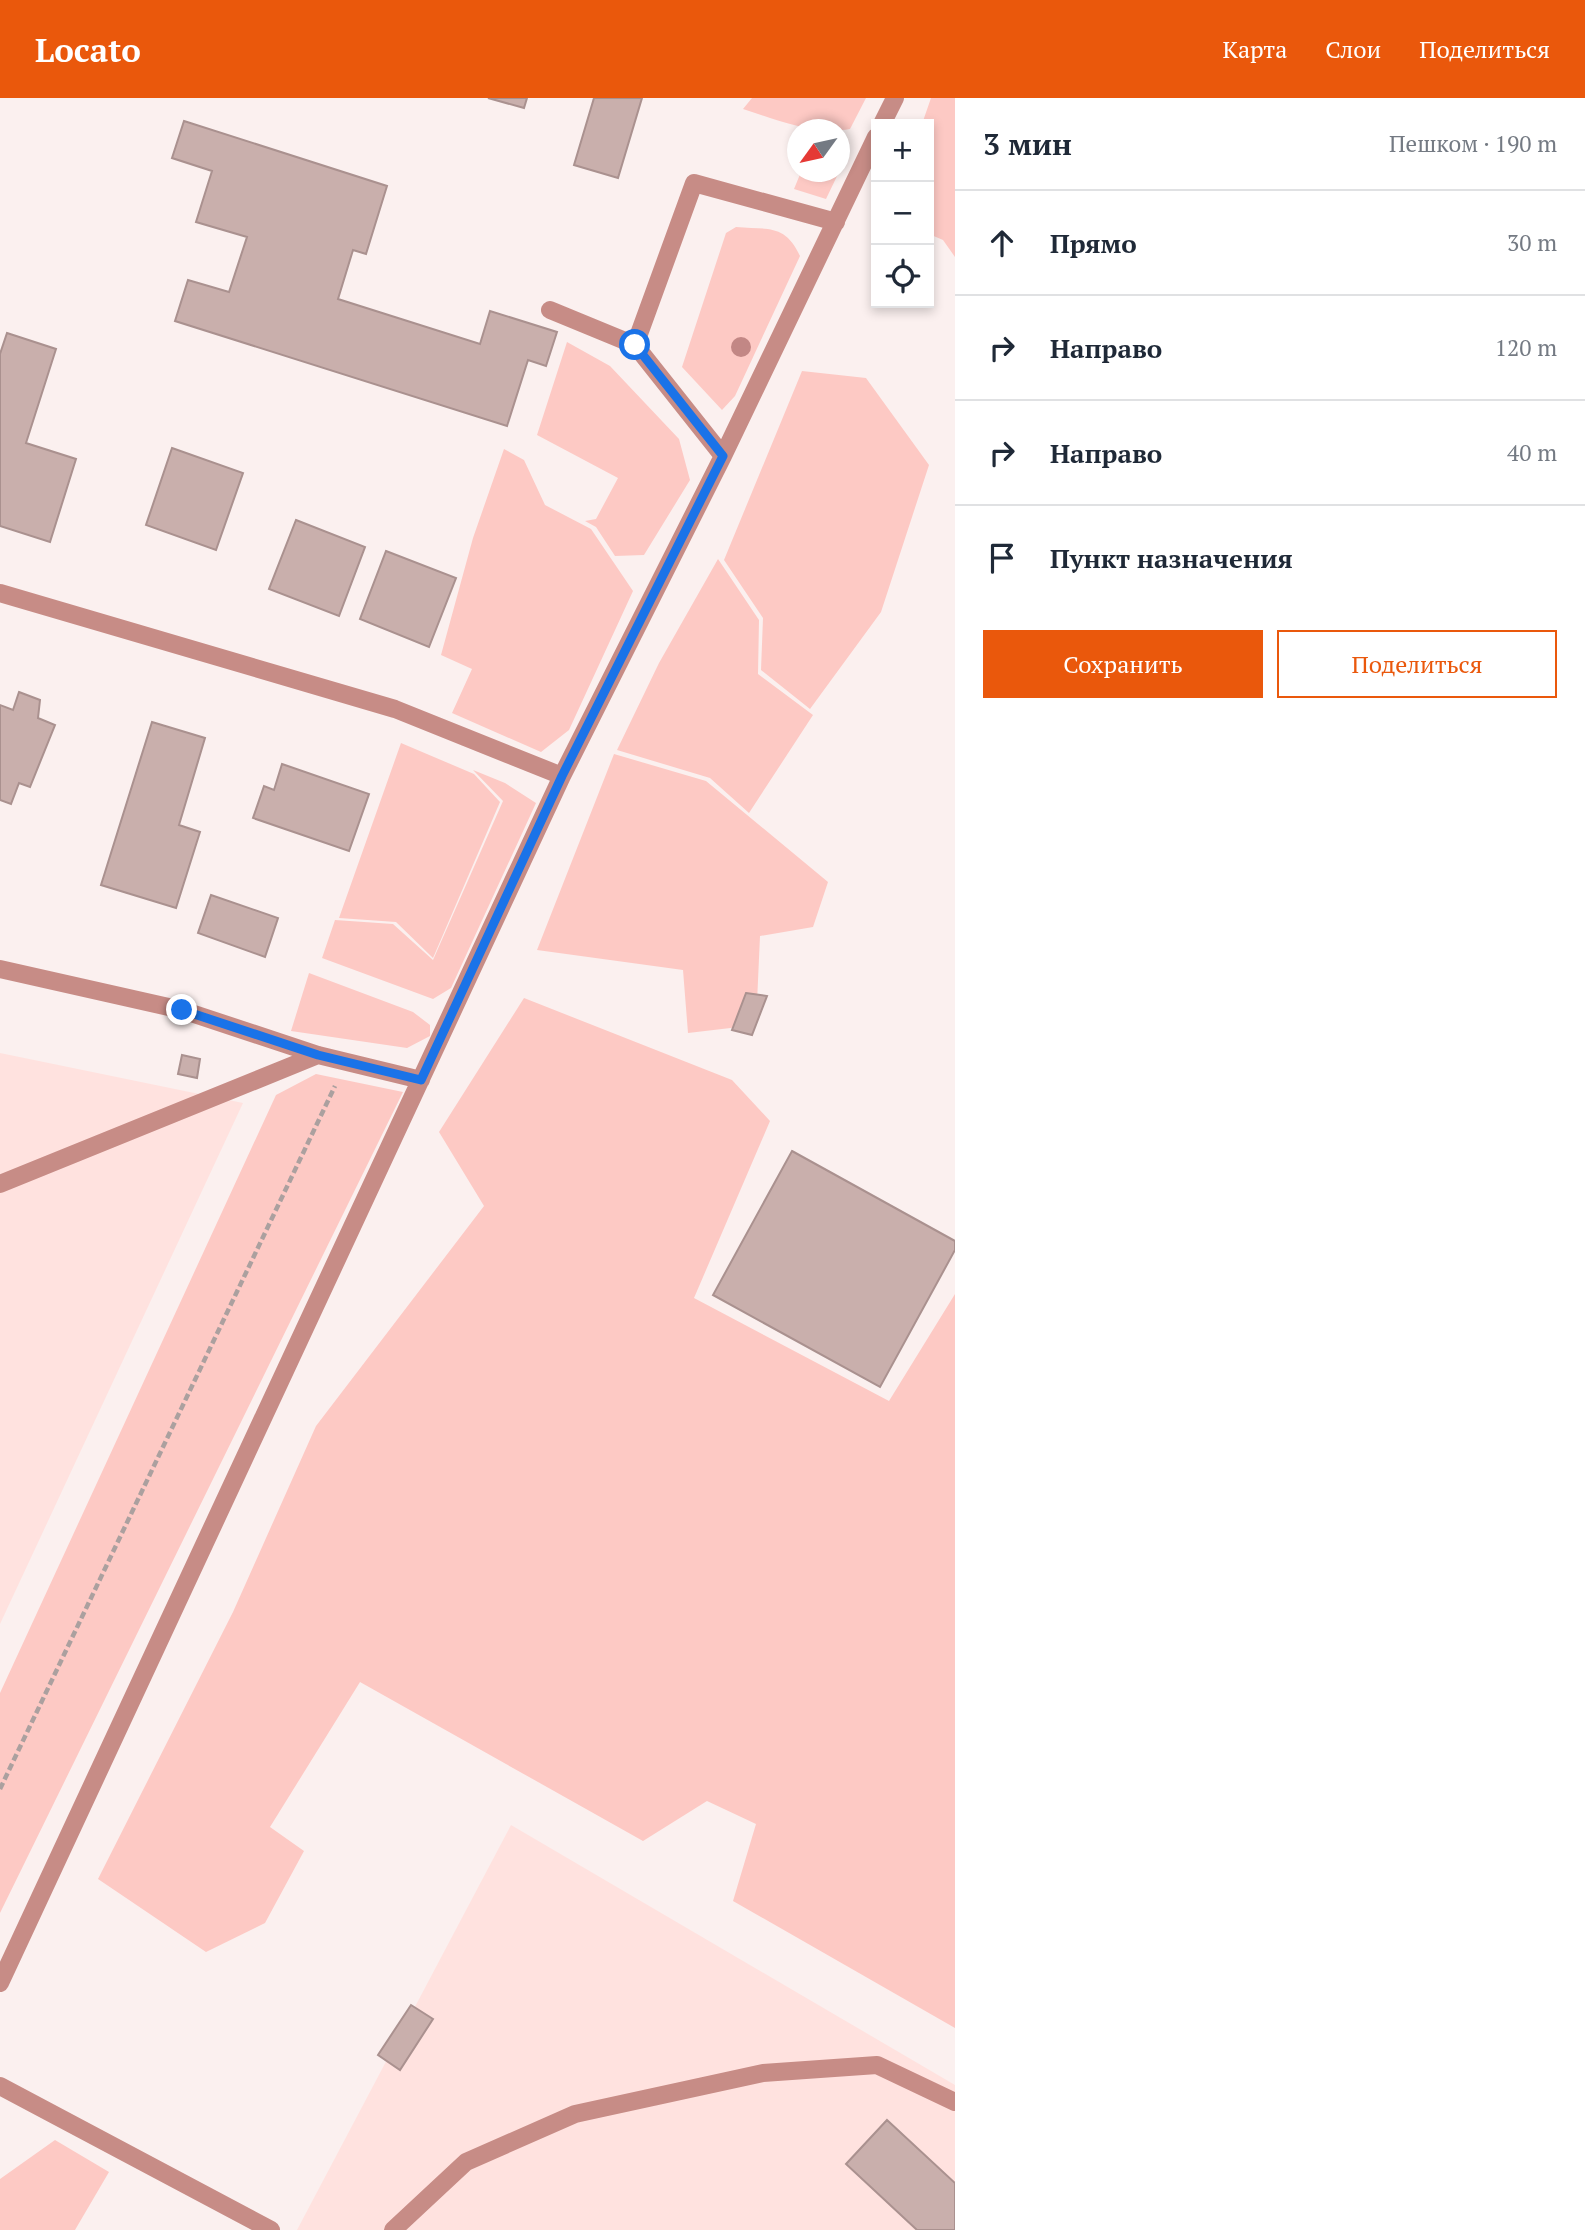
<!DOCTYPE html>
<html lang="ru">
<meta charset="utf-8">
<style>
:root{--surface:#fff;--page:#f2f2f3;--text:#1f2937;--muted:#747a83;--line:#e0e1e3;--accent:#ea580c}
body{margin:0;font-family:"PT Serif",serif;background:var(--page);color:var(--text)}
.controls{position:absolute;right:21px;top:21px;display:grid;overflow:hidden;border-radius:0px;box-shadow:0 4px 10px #0003}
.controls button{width:63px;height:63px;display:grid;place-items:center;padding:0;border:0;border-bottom:2px solid var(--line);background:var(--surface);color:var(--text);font:35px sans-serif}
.compass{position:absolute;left:787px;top:21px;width:63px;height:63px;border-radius:50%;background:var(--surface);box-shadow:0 4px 10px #0003;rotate:237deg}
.stop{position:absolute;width:21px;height:21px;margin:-16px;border:5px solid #1a73e8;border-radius:50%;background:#fff}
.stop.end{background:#1a73e8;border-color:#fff;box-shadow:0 2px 7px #0008}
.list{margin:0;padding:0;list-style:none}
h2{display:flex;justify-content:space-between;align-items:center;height:91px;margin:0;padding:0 28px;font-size:30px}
h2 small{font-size:23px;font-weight:400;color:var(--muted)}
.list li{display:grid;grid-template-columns:46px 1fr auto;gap:21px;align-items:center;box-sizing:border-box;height:105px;padding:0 28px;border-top:2px solid var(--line)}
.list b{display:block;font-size:26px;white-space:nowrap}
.list em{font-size:23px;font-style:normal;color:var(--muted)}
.actions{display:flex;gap:14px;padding:21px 28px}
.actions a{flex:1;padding:16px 0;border:2px solid var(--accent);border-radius:0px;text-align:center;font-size:24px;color:var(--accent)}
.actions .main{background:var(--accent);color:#fff}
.icon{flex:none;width:38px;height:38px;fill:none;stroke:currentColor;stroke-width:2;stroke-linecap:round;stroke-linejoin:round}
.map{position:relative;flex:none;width:955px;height:2132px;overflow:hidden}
header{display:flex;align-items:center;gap:42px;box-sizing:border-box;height:98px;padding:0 35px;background:var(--accent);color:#fff}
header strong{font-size:33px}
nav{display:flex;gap:38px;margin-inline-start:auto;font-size:24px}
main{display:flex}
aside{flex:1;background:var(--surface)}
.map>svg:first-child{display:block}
</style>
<header>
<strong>Locato</strong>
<nav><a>Карта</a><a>Слои</a><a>Поделиться</a></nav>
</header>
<main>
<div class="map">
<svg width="955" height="2132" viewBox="0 0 955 2132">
<rect width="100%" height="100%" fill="#fbf0ef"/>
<!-- built -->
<path fill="#ffe2df" d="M0,955L243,1005L0,1526Z
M511,1727L955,1987V2132H297Z"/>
<!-- green -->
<path fill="#fdc9c4" d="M752,0H866L850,31C813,37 780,23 743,11Z
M931,0H955V159L943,142L929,136V26H922Z
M801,74H839L826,101L794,91Z
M736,129C767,132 785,125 800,158L735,298L722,312L682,269L726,135Z
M567,244L610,268L679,341L690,382L644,457L615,458L596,429L585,423L596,421L618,380L537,337Z
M802,273L866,280L929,367L881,514L810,611L761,572L763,520L724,462Z
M504,351L524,362L545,407L591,431L633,493L569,632L541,654L452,615L472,571L441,557L473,440Z
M718,461L759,522L758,576L813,617L749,715L710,680L617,652L659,565Z
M401,645L474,676L500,704L433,860L396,824L339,820Z
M614,656L706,683L828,784L813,829L760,838L756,927L688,935L683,872L537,852Z
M473,672L505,685L536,705L451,890L433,901L322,860L335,822L393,826L433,862L503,703Z
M309,875L413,914L430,927V938L407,950L291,933Z
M524,900L732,982L770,1023L694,1200L889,1303L955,1196V1930L733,1803L756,1726L707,1703L643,1743L360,1584L270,1729L304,1753L265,1825L206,1854L98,1781L233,1514L316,1328L484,1108L439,1034Z
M316,976L403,994L0,1815V1595L276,997Z
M55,2042L109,2074L75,2132H0V2081Z"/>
<!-- building -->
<path fill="#c9afac" stroke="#aa918f" stroke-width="2" d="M488,0H527L524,10Z
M594,0H642L618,80L574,67Z
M184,23L387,88L366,156L353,152L338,201L480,246L490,213L557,234L546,268L528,262L507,328L175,223L188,182L229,194L247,139L196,124L212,73L172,60Z
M7,235L56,251L26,345L76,361L50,444L0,428V256Z
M172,350L243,375L216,452L146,427Z
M296,422L365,449L339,518L269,491Z
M386,453L456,480L429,549L360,521Z
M19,594L40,602L38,620L55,627L30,689L19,685L11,706L0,702V607L13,612Z
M152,624L205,640L179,727L200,734L176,810L101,787Z
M282,666L369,696L349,753L253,720L264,688L274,692Z
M211,797L278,820L265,859L198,835Z
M746,895L767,898L752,937L732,932Z
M182,957L200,961L197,980L178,976Z
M792,1053L955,1143V1152L880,1289L713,1197Z
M411,1907L433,1921L400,1972L378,1957Z
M887,2022L955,2085V2132H917L846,2066Z"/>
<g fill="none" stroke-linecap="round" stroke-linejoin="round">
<!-- path -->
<path stroke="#aba09f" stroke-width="4.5" stroke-dasharray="7 3.5" stroke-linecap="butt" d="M0,1691L335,988"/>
<!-- minor -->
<path stroke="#c78c86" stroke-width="18" d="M882,26L895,0
M550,212L635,247L723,358
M635,247L694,85L836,124
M0,495L395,611L562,678
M0,871L182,912L318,957L421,982
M0,1086L318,957
M0,1885L562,678L723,358L876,39
M0,1988L271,2132
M393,2132L466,2064L575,2016L763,1975L877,1967L955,2004"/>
</g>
<!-- trees -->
<circle fill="#c28785" cx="741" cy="249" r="10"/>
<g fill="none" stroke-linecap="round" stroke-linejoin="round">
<!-- route -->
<path stroke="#1a73e8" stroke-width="9" d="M182,912L318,957L421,982L562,678L723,358L635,247"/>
</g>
</svg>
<div class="controls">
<button>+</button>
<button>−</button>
<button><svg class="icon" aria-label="locate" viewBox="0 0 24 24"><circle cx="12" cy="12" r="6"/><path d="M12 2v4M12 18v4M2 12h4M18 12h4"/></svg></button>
</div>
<svg class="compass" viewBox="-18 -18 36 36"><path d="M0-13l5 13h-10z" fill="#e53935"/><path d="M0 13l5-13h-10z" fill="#747a83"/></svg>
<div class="stop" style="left:635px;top:247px"></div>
<div class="stop end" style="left:182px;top:912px"></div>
</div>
<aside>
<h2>3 мин<small>Пешком · 190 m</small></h2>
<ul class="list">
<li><svg class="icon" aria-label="ahead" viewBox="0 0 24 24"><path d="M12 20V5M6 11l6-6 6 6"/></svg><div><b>Прямо</b></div><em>30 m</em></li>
<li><svg class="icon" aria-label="right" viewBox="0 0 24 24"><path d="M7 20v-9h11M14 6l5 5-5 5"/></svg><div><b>Направо</b></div><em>120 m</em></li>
<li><svg class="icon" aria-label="right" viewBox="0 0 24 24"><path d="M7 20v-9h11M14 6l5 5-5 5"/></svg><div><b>Направо</b></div><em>40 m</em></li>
<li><svg class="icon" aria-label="arrive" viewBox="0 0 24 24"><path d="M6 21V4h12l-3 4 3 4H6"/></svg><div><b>Пункт назначения</b></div></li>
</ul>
<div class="actions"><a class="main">Сохранить</a><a>Поделиться</a></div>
</aside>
</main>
